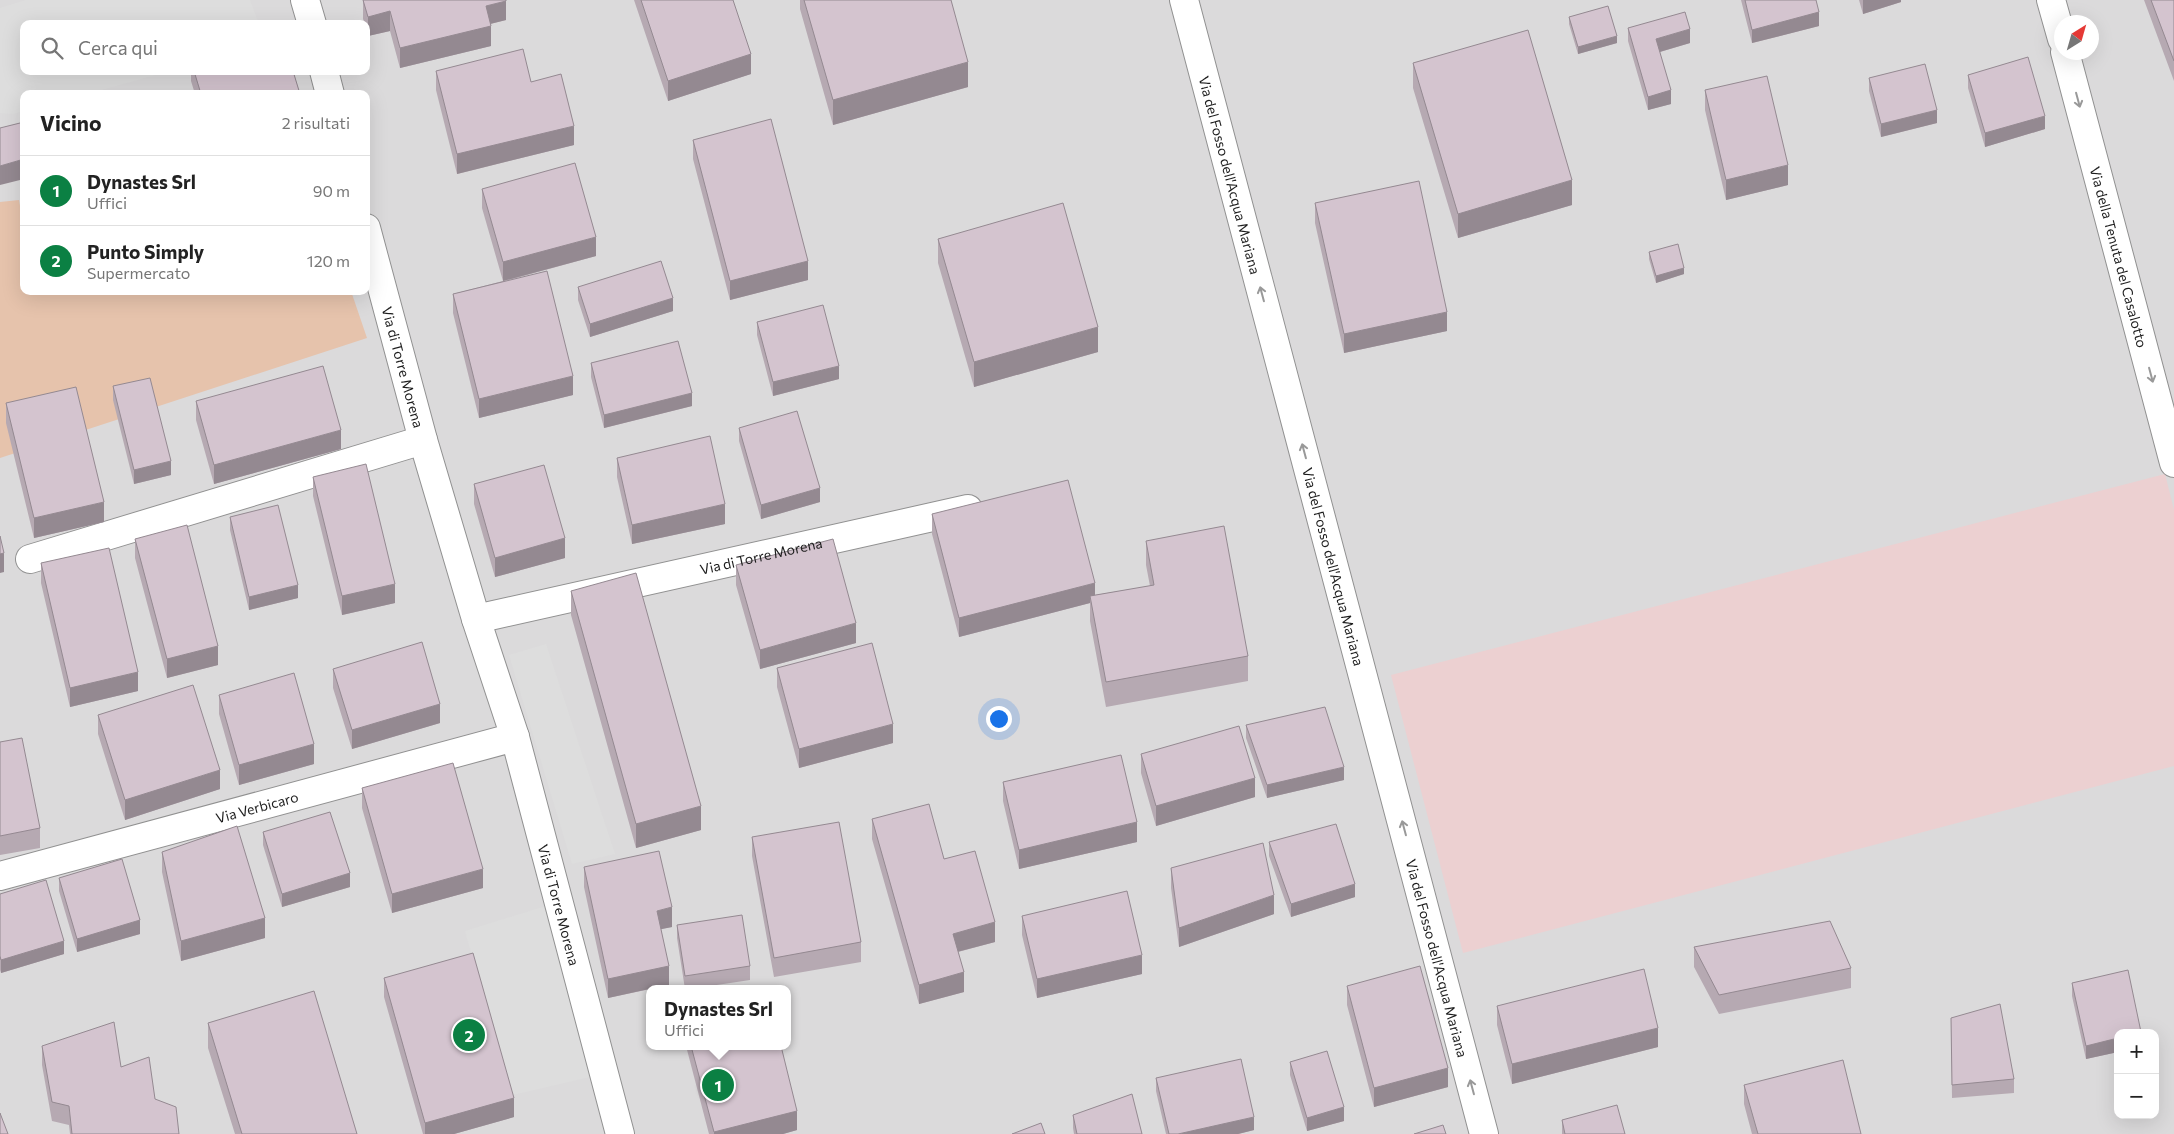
<!DOCTYPE html>
<html lang="it">
<meta charset="utf-8">
<style>
:root{--surface:#fff;--page:#f6f6f6;--text:#222;--muted:#767676;--line:#e0e0e0;--accent:#0b8043}
body{margin:0;font-family:Commissioner,sans-serif;background:var(--page);color:var(--text)}
.controls{position:absolute;right:15px;bottom:15px;display:grid;overflow:hidden;border-radius:10px;box-shadow:0 5px 20px #0002}
.controls button{width:45px;height:45px;display:grid;place-items:center;padding:0;border:0;border-bottom:1px solid var(--line);background:var(--surface);color:var(--text);font:25px sans-serif}
.compass{position:absolute;left:2054px;top:15px;width:45px;height:45px;border-radius:50%;background:var(--surface);box-shadow:0 5px 20px #0002;rotate:37deg}
.you{position:absolute;left:998px;top:718px;width:18px;height:18px;margin:-12px;border:4px solid #fff;border-radius:50%;background:#1a73e8;box-shadow:0 0 0 8px #1a73e833}
.badge{display:grid;place-items:center;width:32px;height:32px;border-radius:50%;background:var(--accent);color:#fff;font-size:16px;font-weight:700}
.pin{position:absolute;translate:-50% -50%;border:2px solid #fff;box-shadow:0 1px 5px #0006}
.popup{position:absolute;left:646px;top:985px;width:145px;height:65px;box-sizing:border-box;display:grid;place-content:center;border-radius:10px;background:var(--surface);filter:drop-shadow(0 1px 4px #0005);font-size:16px;white-space:nowrap;color:var(--muted)}
.popup b{font-size:19px;color:var(--text)}
.popup::after{content:'';position:absolute;left:50%;top:100%;margin-left:-10px;border:10px solid transparent;border-top-color:var(--surface)}
.list{margin:0;padding:0;list-style:none}
h2{display:flex;justify-content:space-between;align-items:center;height:65px;margin:0;padding:0 20px;font-size:21px}
h2 small{font-size:16px;font-weight:400;color:var(--muted)}
.list li{display:grid;grid-template-columns:32px 1fr auto;gap:15px;align-items:center;box-sizing:border-box;height:70px;padding:0 20px;border-top:1px solid var(--line)}
.list b{display:block;font-size:19px;white-space:nowrap}
.list p{margin:0;font-size:16px;white-space:nowrap;color:var(--muted)}
.list em{font-size:16px;font-style:normal;color:var(--muted)}
.icon{flex:none;width:28px;height:28px;fill:none;stroke:currentColor;stroke-width:2;stroke-linecap:round;stroke-linejoin:round}
.map{position:relative;flex:none;width:2174px;height:1134px;overflow:hidden}
.search{position:absolute;background:var(--surface);box-shadow:0 5px 20px #0002;left:20px;top:20px;width:350px;height:55px;display:flex;align-items:center;gap:12px;box-sizing:border-box;padding:0 18px;border-radius:10px;color:var(--muted);font-size:19px}
.panel{position:absolute;background:var(--surface);box-shadow:0 5px 20px #0002;left:20px;top:90px;width:350px;height:205px;border-radius:10px}
.map>svg:first-child{display:block}
</style>
<div class="map">
<svg width="2174" height="1134" viewBox="0 0 2174 1134">
<rect width="100%" height="100%" fill="#eee4e8"/>
<!-- residential -->
<path fill="#dbdadb" fill-rule="evenodd" d="M0,0H2174V1134H0ZM2062,22H2092V52H2062ZM24,24H366V71H24ZM24,94H366V291H24ZM649,989H787V1046H649ZM2118,1033H2155V1115H2118Z"/>
<!-- farmland -->
<path fill="#ecd0d1" d="M2165,474L2174,510V766L1463,953L1391,675Z"/>
<!-- grass -->
<path fill="#e6c3ac" d="M19,200L24,229V291H351L367,338L0,458V202Z"/>
<!-- parking -->
<path fill="#ddd" d="M26,0H250L259,24H24V71H170L87,94H24V111L13,114L0,113V8Z
M546,644L615,854L572,864L509,655Z
M552,904L595,1076L512,1095L465,931Z"/>
<g fill="none" stroke-linecap="round" stroke-linejoin="round">
<!-- minor casing -->
<g stroke="#919191" stroke-width="30">
<g id="minor">
<path d="M305,0L312,24"/>
<path id="s1" d="M1184,0L1484,1134"/>
<path d="M2051,0L2062,39"/>
<path id="s2" d="M2065,52L2174,463"/>
<path d="M324,71L330,94"/>
<path id="s3" d="M366,228L423,440L476,619L515,737L620,1134"/>
<path d="M30,559L423,440"/>
<path id="s4" d="M476,619L968,509"/>
<path id="s5" d="M0,876L515,737"/>
</g>
</g>
<!-- minor -->
<use href="#minor" stroke="#fff" stroke-width="28"/>
</g>
<!-- wall -->
<path fill="#b6a9b2" d="M363,0L506,20L490,24L491,46L400,68L390,31L368,36L366,30V24H365L363,19Z
M634,0H733L751,74L668,101Z
M800,0H951L968,87L833,125L800,9Z
M1741,0H1816L1819,26L1752,43Z
M1859,0H1901V2L1863,14Z
M2144,0H2174V81Z
M1569,17L1617,43L1578,54L1569,24Z
M1628,28L1690,43L1660,52L1671,104L1648,110L1628,41Z
M1413,63L1572,205L1458,238L1413,88Z
M191,71H293L300,94H195L191,81Z
M436,71L531,82L574,145L457,174L436,90Z
M1968,75L2045,129L1985,147L1968,88Z
M1869,78L1937,123L1881,137L1869,91Z
M1705,90L1788,185L1726,200L1705,110Z
M693,140L808,280L730,300L693,159Z
M482,189L596,256L505,281L573,395L479,418L453,313V294L503,281L482,208Z
M1315,203L1447,331L1344,353L1315,223Z
M938,239L1098,352L974,387L938,263Z
M1649,252L1684,274L1656,283L1649,259Z
M578,287L673,311L590,337L578,300Z
M757,322L839,379L773,396L757,335Z
M591,363L692,406L604,428L591,377Z
M113,386L171,475L134,484L113,400Z
M196,401L341,449L214,484L196,420Z
M6,403L104,522L34,538L6,423Z
M739,428L820,502L761,519L739,441Z
M617,458L725,524L632,544L617,477Z
M313,477L395,603L342,615L313,496Z
M474,484L565,558L495,577L474,504Z
M932,514L1095,595L1150,586L1146,565V541L1248,656V681L1106,707L1090,621V603L959,637L932,534Z
M230,517L298,598L249,610L230,530Z
M135,539L218,665L167,678L135,558Z
M41,563L138,691L70,707L41,583Z
M736,565L856,643L760,669L736,585Z
M571,591L701,830L636,848L571,615Z
M777,668L893,743L799,768L777,687Z
M333,669L440,723L352,749L333,688Z
M219,695L314,764L239,785L219,714Z
M98,715L220,789L125,820L98,734Z
M1246,725L1344,780L1267,798L1246,738Z
M0,742L40,828V848L0,855Z
M1141,754L1255,797L1156,826L1141,773Z
M1003,782L1137,842L1019,869L1003,801Z
M362,788L483,888L392,913L362,808Z
M872,819L944,859L995,942L958,952L964,992L919,1004L872,839Z
M263,832L350,887L282,907L263,845Z
M752,837L861,942V962L774,977L752,856Z
M1269,842L1355,897L1291,917L1269,856Z
M162,852L265,938L181,961L162,872Z
M584,867L672,927L661,929L669,985L608,998L584,887Z
M1171,868L1274,914L1179,947L1171,888Z
M59,878L140,934L77,952L59,891Z
M0,894L64,954L1,973L0,970Z
M1022,916L1142,974L1037,998L1022,935Z
M677,925L750,966V980L690,989H685L677,938Z
M1694,947L1851,968V988L1719,1014L1694,967Z
M384,978L514,1117L454,1134H423L384,997Z
M2072,983L2118,1033V1052L2086,1059L2072,996Z
M1347,986L1448,1087L1374,1107L1347,1005Z
M1497,1006L1658,1047L1512,1084L1497,1025Z
M1951,1018L2014,1079V1093L1952,1098Z
M208,1023L357,1134H235L208,1048Z
M42,1046L121,1067L179,1134H70L69,1125L52,1121L42,1065Z
M686,1046H781L797,1130L783,1134H709Z
M1290,1062L1344,1121L1307,1131L1290,1075Z
M1156,1078L1254,1130L1238,1134H1166L1156,1091Z
M1744,1085L1861,1134H1752L1744,1104Z
M1073,1115L1142,1134H1074L1073,1128Z
M1562,1120L1625,1134H1562Z"/>
<!-- shaded-wall -->
<path fill="#948991" d="M1863,0H1901V2L1863,14Z
M506,1V20L486,25V6Z
M390,11V31L368,36V17Z
M1819,12V26L1752,43V30Z
M491,26V46L400,68V48Z
M1690,29V43L1656,53V39Z
M1617,36V43L1578,54V47Z
M751,54V74L668,101V81Z
M968,62V87L833,125V100Z
M1671,90V104L1648,110V97Z
M1937,110V123L1881,137V124Z
M2045,116V129L1985,147V133Z
M574,126V145L457,174V154Z
M24,159V179L0,185V166Z
M1788,165V185L1726,200V180Z
M1572,180V205L1458,238V214Z
M596,237V256L503,281V262Z
M808,261V280L730,300V281Z
M1684,268V274L1656,283V276Z
M673,298V311L590,337V324Z
M1447,312V331L1344,353V334Z
M1098,327V352L974,387V362Z
M839,366V379L773,396V382Z
M573,376V395L479,418V399Z
M692,393V406L604,428V415Z
M341,430V449L214,484V465Z
M171,461V475L134,484V470Z
M820,488V502L761,519V505Z
M104,502V522L34,538V518Z
M725,504V524L632,544V525Z
M565,538V558L495,577V558Z
M4,553V572L0,573V554Z
M1095,583V602L1090,596V603L959,637V618Z
M395,584V603L342,615V596Z
M298,585V598L249,610V597Z
M856,623V643L760,669V650Z
M218,646V665L167,678V659Z
M138,672V691L70,707V688Z
M440,704V723L352,749V730Z
M893,724V743L799,768V749Z
M314,744V764L239,785V765Z
M1344,767V780L1267,798V785Z
M220,770V789L125,820V800Z
M1255,778V797L1156,826V806Z
M701,806V830L636,848V824Z
M1137,822V842L1019,869V850Z
M483,869V888L392,913V894Z
M350,873V887L282,907V894Z
M1355,884V897L1291,917V904Z
M1274,895V914L1179,947V928Z
M672,907V927L657,930V911Z
M265,918V938L181,961V941Z
M140,920V934L77,952V939Z
M995,922V942L953,953V934Z
M64,941V954L1,973V960Z
M1142,955V974L1037,998V979Z
M669,966V985L649,989L608,998V979Z
M964,972V992L919,1004V985Z
M1658,1028V1047L1512,1084V1064Z
M2118,1038V1052L2086,1059V1046Z
M1448,1068V1087L1374,1107V1088Z
M514,1098V1117L454,1134H425V1123Z
M1344,1107V1121L1307,1131V1118Z
M797,1111V1130L783,1134H714V1132Z
M1254,1117V1130L1238,1134H1178Z"/>
<!-- building -->
<path fill="#d4c4cf" stroke="#948991" d="M363,0H506V1L486,6L491,26L400,48L390,11L368,17Z
M641,0H733L751,54L668,81Z
M804,0H951L968,62L833,100Z
M1745,0H1816L1819,12L1752,30Z
M2151,0H2174V61Z
M1608,6L1617,36L1578,47L1569,17Z
M1685,12L1690,29L1656,39L1671,90L1648,97L1628,28Z
M1528,30L1572,180L1458,214L1413,63Z
M523,49L531,82L561,74L574,126L457,154L436,71Z
M2028,57L2045,116L1985,133L1968,75Z
M1925,64L1937,110L1881,124L1869,78Z
M194,71H293L300,94H201Z
M1767,76L1788,165L1726,180L1705,90Z
M771,119L808,261L730,281L693,140Z
M24,122V159L0,166V128Z
M575,163L596,237L503,262L482,189Z
M1419,181L1447,312L1344,334L1315,203Z
M1063,203L1098,327L974,362L938,239Z
M1678,244L1684,268L1656,276L1649,252Z
M661,261L673,298L590,324L578,287Z
M547,271L573,376L479,399L453,294Z
M823,305L839,366L773,382L757,322Z
M678,341L692,393L604,415L591,363Z
M323,366L341,430L214,465L196,401Z
M150,378L171,461L134,470L113,386Z
M76,387L104,502L34,518L6,403Z
M797,411L820,488L761,505L739,428Z
M710,436L725,504L632,525L617,458Z
M366,464L395,584L342,596L313,477Z
M544,465L565,538L495,558L474,484Z
M1068,480L1095,583L959,618L932,514Z
M278,505L298,585L249,597L230,517Z
M187,525L218,646L167,659L135,539Z
M1224,526L1248,656L1106,682L1090,596L1154,585L1146,541Z
M0,536L4,553L0,554Z
M833,539L856,623L760,650L736,565Z
M109,548L138,672L70,688L41,563Z
M636,573L701,806L636,824L571,591Z
M422,642L440,704L352,730L333,669Z
M872,643L893,724L799,749L777,668Z
M294,673L314,744L239,765L219,695Z
M193,685L220,770L125,800L98,715Z
M1325,707L1344,767L1267,785L1246,725Z
M1239,726L1255,778L1156,806L1141,754Z
M22,738L40,828L0,836V742Z
M1121,755L1137,822L1019,850L1003,782Z
M453,763L483,869L392,894L362,788Z
M929,804L944,859L975,851L995,922L953,934L964,972L919,985L872,819Z
M330,812L350,873L282,894L263,832Z
M839,822L861,942L774,958L752,837Z
M1336,824L1355,884L1291,904L1269,842Z
M237,826L265,918L181,941L162,852Z
M1263,843L1274,895L1179,928L1171,868Z
M659,851L672,907L657,911L669,966L608,979L584,867Z
M122,859L140,920L77,939L59,878Z
M46,880L64,941L1,960L0,956V894Z
M1127,891L1142,955L1037,979L1022,916Z
M742,915L750,966L685,976L677,925Z
M1830,921L1851,968L1719,995L1694,947Z
M473,953L514,1098L425,1123L384,978Z
M1420,966L1448,1068L1374,1088L1347,986Z
M1644,969L1658,1028L1512,1064L1497,1006Z
M2128,970L2141,1032L2118,1033V1038L2086,1046L2072,983Z
M314,991L357,1134H242L208,1023Z
M2000,1004L2014,1079L1952,1085L1951,1018Z
M114,1022L121,1067L149,1057L155,1099L176,1107L179,1134H72L69,1106L52,1102L42,1046Z
M691,1046H781L797,1111L714,1132Z
M1327,1051L1344,1107L1307,1118L1290,1062Z
M1241,1059L1254,1117L1178,1134H1169L1156,1078Z
M1843,1060L1861,1134H1758L1744,1085Z
M1132,1094L1142,1134H1077L1073,1115Z
M1617,1105L1625,1134H1565L1562,1120Z
M0,1113L8,1134H0Z
M1041,1123L1045,1134H1012Z
M1443,1125L1446,1134H1414Z"/>
<!-- one-way arrows -->
<defs><path id="oneway-shaft" d="M-6 0H5M1.5-3L5.5 0L1.5 3" fill="none" stroke-width="1.6" stroke-linecap="round" stroke-linejoin="round" transform="scale(1.25)"/></defs>
<g stroke="#999">
<use href="#oneway-shaft" transform="translate(2078 100) rotate(75)"/>
<use href="#oneway-shaft" transform="translate(1262 294) rotate(-105)"/>
<use href="#oneway-shaft" transform="translate(2151 375) rotate(75)"/>
<use href="#oneway-shaft" transform="translate(1304 451) rotate(-105)"/>
<use href="#oneway-shaft" transform="translate(1404 828) rotate(-105)"/>
<use href="#oneway-shaft" transform="translate(1472 1087) rotate(-105)"/>
</g>
<g text-anchor="middle" dominant-baseline="central" stroke-width="5" stroke-linejoin="round" paint-order="stroke">
<!-- street labels -->
<g font-size="14" fill="#1d1d1d" stroke="#fff">
<text stroke="none"><textPath href="#s1" startOffset="181">Via del Fosso dell'Acqua Mariana</textPath></text>
<text stroke="none"><textPath href="#s2" startOffset="212">Via della Tenuta del Casalotto</textPath></text>
<text stroke="none"><textPath href="#s3" startOffset="144">Via di Torre Morena</textPath></text>
<text stroke="none"><textPath href="#s4" startOffset="292">Via di Torre Morena</textPath></text>
<text stroke="none"><textPath href="#s1" startOffset="586">Via del Fosso dell'Acqua Mariana</textPath></text>
<text stroke="none"><textPath href="#s5" startOffset="266">Via Verbicaro</textPath></text>
<text stroke="none"><textPath href="#s3" startOffset="704">Via di Torre Morena</textPath></text>
<text stroke="none"><textPath href="#s1" startOffset="991">Via del Fosso dell'Acqua Mariana</textPath></text>
</g>
</g>
</svg>
<div class="controls">
<button>+</button>
<button>−</button>
</div>
<svg class="compass" viewBox="-18 -18 36 36"><path d="M0-13l5 13h-10z" fill="#e53935"/><path d="M0 13l5-13h-10z" fill="#767676"/></svg>
<div class="you"></div>
<div class="pin badge" style="left:718px;top:1085px">1</div>
<div class="popup"><b>Dynastes Srl</b>Uffici</div>
<div class="pin badge" style="left:469px;top:1035px">2</div>
<div class="search"><svg class="icon" aria-label="search" viewBox="0 0 24 24"><circle cx="10" cy="10" r="6"/><path d="M15 15l6 6"/></svg>Cerca qui</div>
<section class="panel">
<h2>Vicino<small>2 risultati</small></h2>
<ul class="list">
<li><span class="badge">1</span><div><b>Dynastes Srl</b><p>Uffici</p></div><em>90 m</em></li>
<li><span class="badge">2</span><div><b>Punto Simply</b><p>Supermercato</p></div><em>120 m</em></li>
</ul>
</section>
</div>
